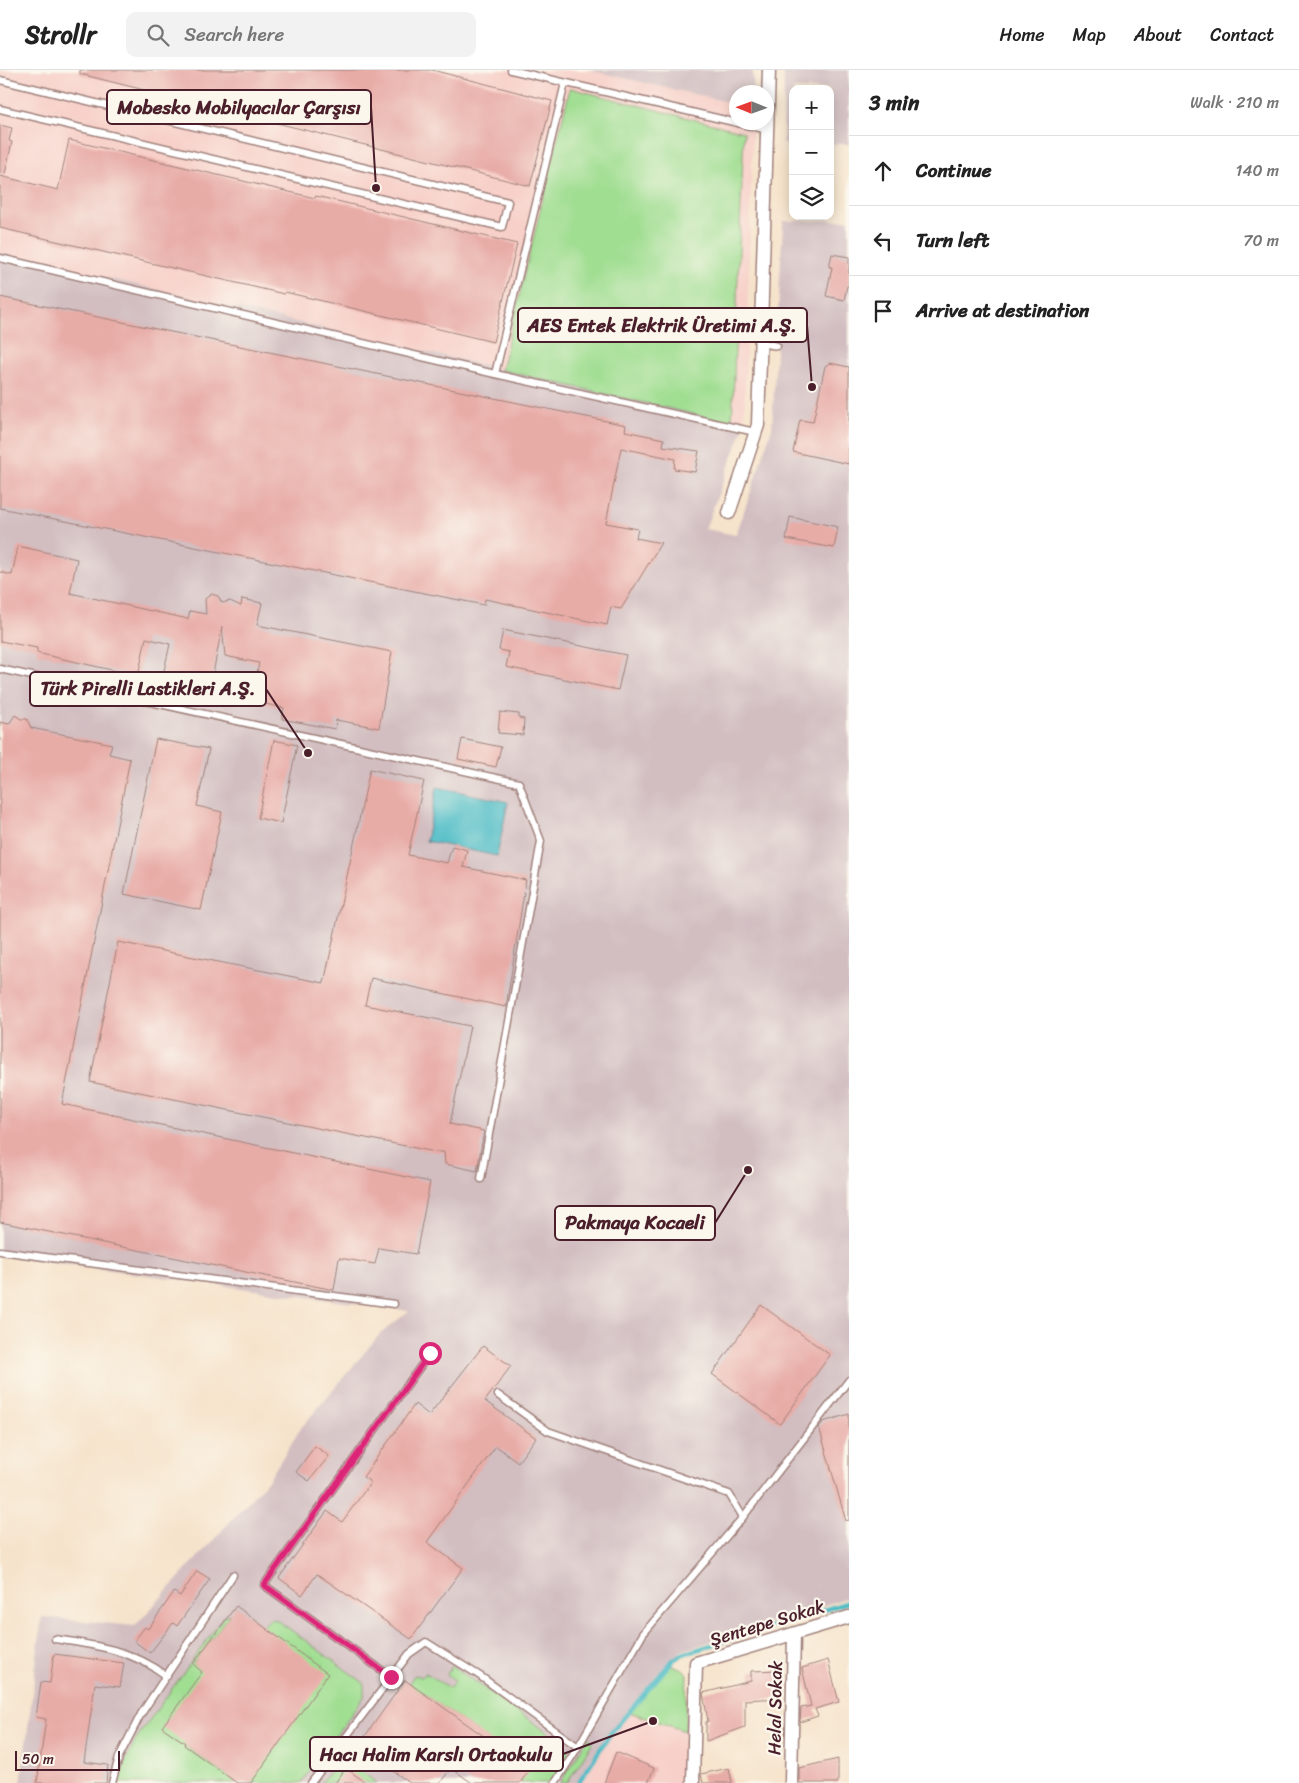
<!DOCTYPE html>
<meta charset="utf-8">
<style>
:root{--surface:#fff;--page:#f2f2f2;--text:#222;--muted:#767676;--line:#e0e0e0}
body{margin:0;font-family:Sriracha,sans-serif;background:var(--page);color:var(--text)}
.controls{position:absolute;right:15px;top:15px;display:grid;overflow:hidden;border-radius:10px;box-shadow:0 2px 12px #0003}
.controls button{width:45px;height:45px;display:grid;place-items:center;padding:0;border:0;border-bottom:1px solid var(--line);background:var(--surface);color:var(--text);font:25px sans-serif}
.compass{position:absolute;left:729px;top:15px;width:45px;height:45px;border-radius:50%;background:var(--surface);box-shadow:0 2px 12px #0003;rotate:271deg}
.scale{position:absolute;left:15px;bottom:12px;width:105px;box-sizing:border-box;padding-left:5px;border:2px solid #4a1f2b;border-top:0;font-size:14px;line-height:18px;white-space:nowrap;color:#4a1f2b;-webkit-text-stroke:4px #fbf7ec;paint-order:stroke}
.stop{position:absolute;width:15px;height:15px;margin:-11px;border:4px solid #db2777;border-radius:50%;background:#fff}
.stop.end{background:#db2777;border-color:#fff;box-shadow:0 1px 5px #0008}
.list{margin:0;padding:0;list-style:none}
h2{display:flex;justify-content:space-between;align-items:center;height:65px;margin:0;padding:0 20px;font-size:21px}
h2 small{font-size:16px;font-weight:400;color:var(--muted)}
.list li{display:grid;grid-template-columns:32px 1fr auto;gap:15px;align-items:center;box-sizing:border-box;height:70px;padding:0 20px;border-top:1px solid var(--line)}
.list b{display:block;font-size:19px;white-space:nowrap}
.list em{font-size:16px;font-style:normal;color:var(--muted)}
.icon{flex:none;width:28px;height:28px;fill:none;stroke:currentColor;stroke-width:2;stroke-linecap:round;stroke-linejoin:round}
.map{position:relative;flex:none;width:849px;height:1713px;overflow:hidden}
header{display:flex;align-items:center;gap:30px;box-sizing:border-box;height:70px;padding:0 25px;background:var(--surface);border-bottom:1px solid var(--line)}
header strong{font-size:24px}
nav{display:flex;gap:28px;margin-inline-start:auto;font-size:18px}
.search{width:350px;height:45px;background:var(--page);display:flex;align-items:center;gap:12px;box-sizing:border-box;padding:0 18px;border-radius:10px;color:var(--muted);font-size:19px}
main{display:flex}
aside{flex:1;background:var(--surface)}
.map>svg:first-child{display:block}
</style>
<header>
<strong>Strollr</strong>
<div class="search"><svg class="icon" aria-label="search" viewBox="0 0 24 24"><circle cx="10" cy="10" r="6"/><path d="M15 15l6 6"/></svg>Search here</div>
<nav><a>Home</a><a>Map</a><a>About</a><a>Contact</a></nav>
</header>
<main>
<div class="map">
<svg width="849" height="1713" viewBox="0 0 849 1713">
<rect width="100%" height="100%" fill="#fbf7ec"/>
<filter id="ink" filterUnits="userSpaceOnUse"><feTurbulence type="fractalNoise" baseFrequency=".02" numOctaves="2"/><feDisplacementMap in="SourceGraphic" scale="10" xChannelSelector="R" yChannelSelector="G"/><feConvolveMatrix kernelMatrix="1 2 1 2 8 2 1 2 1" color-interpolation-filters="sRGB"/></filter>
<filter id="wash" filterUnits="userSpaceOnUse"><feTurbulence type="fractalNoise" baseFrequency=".0096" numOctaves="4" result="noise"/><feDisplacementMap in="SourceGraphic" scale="20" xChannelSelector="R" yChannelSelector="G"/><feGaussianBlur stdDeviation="1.12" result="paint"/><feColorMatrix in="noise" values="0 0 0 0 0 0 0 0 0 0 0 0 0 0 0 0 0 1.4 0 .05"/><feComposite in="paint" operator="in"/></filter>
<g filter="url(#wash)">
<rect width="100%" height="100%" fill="#f6e3cb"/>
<!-- built -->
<path fill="#f7d0c9" d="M0,0H589L736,34V52L753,53L744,356L0,183Z
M669,1594L683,1599L687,1604L683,1713H578L611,1663Z"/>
<!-- industrial -->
<path fill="#d2bec1" d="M589,0H753V22H736V34Z
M784,0H849V74H830V19H793V74H783Z
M849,150V1527L681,1581L611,1663L578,1713H21L42,1547L135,1556L269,1409L301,1358L380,1264L409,1241L0,1185V183L744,356L705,459L736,465L772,358L783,151Z"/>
<!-- green -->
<path fill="#a0de92" stroke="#757e5e" d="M570,18L744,62L732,353L501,300Z
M230,1544L193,1594L223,1617L184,1675L237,1713H119L126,1690L136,1669L224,1546Z
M270,1549L277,1550L364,1613V1627L301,1713H251L263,1556Z
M669,1594L683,1599L687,1604L685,1661L629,1642Z
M452,1596L550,1664L555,1673L570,1683L551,1713H520L529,1699L409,1613L414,1605L422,1607L425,1603L450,1618L455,1611L447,1604Z
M588,1668L593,1672L567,1713H560Z
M345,1690L377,1713H321L337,1691Z"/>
<!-- water -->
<path fill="#4fbdc7" stroke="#4c6e79" d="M437,717L508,732L497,786L426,771Z"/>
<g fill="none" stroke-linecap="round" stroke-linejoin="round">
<!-- stream -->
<path stroke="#4fbdc7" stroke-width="4.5" d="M578,1713L611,1663L673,1590L683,1584L849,1532"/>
</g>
<g id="blocks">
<!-- building -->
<path fill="#e8aca7" d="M80,0H432L552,31L530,116L80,4Z
M0,55L12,58L9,71L12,72L5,104L0,103Z
M69,70L315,128L316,126L517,174L493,272L285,222L284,224L0,158V106L58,120Z
M832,184L849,187V217L847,216L844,230L826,226L832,197H829Z
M0,227L626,355L625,361L664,369L663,376L699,381L695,402L674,399L675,389L621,378L606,453L638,459L636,468L661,473L621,539L611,537L607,555L485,529L484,535L0,438Z
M830,293L849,297V394L793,382L800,350L813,352L825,296Z
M790,447L838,457L834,478L786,469Z
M18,476L77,489L70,523L188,549L190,541L206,544L205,529L211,524L218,526L222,533L230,531L241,536L242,529L262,533L257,555L392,582L379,658L336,650L335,659L282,649L284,638L251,631L259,593L225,586L222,557L211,614L200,611L199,616L188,613L185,620L161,614L170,574L146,568L138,606L37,583V578L0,571V502L12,505Z
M503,560L626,585L618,620L506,597L509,582L499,580Z
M500,642L519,644V648L524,649L523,665L498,663Z
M15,645L21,649H27L31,658L112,674L109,684L130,689L62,1034L430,1112L416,1184L379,1178L375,1194L339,1188L334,1220L0,1152V652L9,654Z
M156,669L209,679L197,736L222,742L201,840L124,824Z
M462,669L501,677L496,697L458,689Z
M274,670L297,675L281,753L258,748Z
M370,699L424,711L408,785L447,793L452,776L467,780L463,797L526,810L506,937L371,908L365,935L470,956L450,1054L484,1061L477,1101L445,1094L444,1082H435L90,1012L118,872L324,913Z
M761,1235L830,1285L780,1354L712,1304Z
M483,1276L511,1296L485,1331L536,1368L518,1392L496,1376L427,1472L463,1498L411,1569L317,1504L302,1525L279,1508L327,1441L342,1452L371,1412L363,1407L415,1334L429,1345Z
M849,1344V1450L846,1451L819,1357L823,1352Z
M315,1376L329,1386L309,1411L296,1402Z
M197,1501L210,1509L177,1556L173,1553L150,1583L134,1571L145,1557L148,1559L174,1522L180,1526Z
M236,1536L328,1604L251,1713H237L184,1675L185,1673L162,1657L202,1602L193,1594Z
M54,1584L124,1593L120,1617L95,1614L84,1692L108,1695L106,1713H37L46,1649L36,1647L41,1612L50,1613Z
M828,1590L839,1632L815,1639L818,1646L800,1652L801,1638L811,1636L802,1598Z
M780,1600V1628L745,1630V1657L706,1671V1652L708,1651L703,1623L751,1611V1601Z
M405,1610L530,1699L520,1713H472L451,1698L440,1713H410L358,1676Z
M616,1682L654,1698L648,1713H604Z
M838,1689V1713H799V1698Z
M346,1698L366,1713H335Z
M729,1698L732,1713H703L701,1704Z"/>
</g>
</g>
<g filter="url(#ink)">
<use href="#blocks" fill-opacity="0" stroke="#a0817b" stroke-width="1"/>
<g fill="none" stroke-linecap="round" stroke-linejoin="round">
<!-- lane casing -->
<g stroke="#a0817b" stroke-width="9">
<path id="lane" d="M511,0L768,60
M0,10L508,132L502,157L0,39
M0,188L495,304L565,13
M761,273L777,276
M495,304L755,362
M0,599L519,713L541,771L481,1109
M0,1181L394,1234
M498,1325L548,1361L729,1424L743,1447
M55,1569C96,1575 132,1580 167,1606
M391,1607L264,1515L430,1283
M112,1713L119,1687L141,1644L233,1505
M311,1713L409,1584L426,1572L480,1606L578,1677L643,1564L743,1447L849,1310
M555,1713L578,1677"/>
</g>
<!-- street casing -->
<g stroke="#a0817b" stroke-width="15">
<path id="street" d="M729,443L758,355L769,0
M693,1713L696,1593L849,1547
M791,1713L794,1564"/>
</g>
<!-- lane -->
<use href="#lane" stroke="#fff" stroke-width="6"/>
<!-- street -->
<use href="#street" stroke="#fff" stroke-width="12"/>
</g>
</g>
<g fill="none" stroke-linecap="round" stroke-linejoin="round" filter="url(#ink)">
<!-- route -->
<path stroke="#db2777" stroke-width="6" d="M391,1607L264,1515L430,1283"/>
</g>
<g text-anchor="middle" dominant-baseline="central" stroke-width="4.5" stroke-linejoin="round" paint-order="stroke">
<!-- street labels -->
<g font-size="18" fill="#4a1f2b" stroke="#fbf7ec">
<text transform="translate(767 1553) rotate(-17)">Şentepe Sokak</text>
<text transform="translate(775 1638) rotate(-89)">Helal Sokak</text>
</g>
</g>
<!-- callouts -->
<path fill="none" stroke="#4a1f2b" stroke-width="2" d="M376 118L371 37M812 317L807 255M308 683L266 619M748 1100L715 1153M653 1651L563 1684"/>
<g fill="#4a1f2b" stroke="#fbf7ec" stroke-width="2">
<circle cx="376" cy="118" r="5"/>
<circle cx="812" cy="317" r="5"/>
<circle cx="308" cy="683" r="5"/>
<circle cx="748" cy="1100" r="5"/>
<circle cx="653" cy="1651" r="5"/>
</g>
<g fill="#fbf7ec" stroke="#4a1f2b" stroke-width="2">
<rect x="107" y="20" width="264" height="34" rx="5"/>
<rect x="518" y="238" width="289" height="34" rx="5"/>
<rect x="30" y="602" width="236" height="34" rx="5"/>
<rect x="555" y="1136" width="160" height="34" rx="5"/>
<rect x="310" y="1667" width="253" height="34" rx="5"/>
</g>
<g font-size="19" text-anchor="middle" font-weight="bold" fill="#4a1f2b">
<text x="239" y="44">Mobesko Mobilyacılar Çarşısı</text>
<text x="662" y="262">AES Entek Elektrik Üretimi A.Ş.</text>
<text x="148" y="625">Türk Pirelli Lastikleri A.Ş.</text>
<text x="635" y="1159">Pakmaya Kocaeli</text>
<text x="436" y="1691">Hacı Halim Karslı Ortaokulu</text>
</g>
</svg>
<div class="controls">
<button>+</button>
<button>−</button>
<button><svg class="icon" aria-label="layers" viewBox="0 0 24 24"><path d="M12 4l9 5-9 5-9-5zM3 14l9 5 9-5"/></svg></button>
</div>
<svg class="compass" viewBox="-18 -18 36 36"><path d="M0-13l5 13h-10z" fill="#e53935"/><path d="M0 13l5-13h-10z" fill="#767676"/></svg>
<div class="scale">50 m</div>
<div class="stop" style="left:430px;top:1283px"></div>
<div class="stop end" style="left:391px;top:1607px"></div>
</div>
<aside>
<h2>3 min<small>Walk · 210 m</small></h2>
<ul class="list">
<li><svg class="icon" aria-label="ahead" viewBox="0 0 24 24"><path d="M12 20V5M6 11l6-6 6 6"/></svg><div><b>Continue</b></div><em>140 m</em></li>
<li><svg class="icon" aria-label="left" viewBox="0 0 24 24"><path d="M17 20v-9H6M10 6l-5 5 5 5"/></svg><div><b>Turn left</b></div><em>70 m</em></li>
<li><svg class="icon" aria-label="arrive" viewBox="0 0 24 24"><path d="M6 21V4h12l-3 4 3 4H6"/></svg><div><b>Arrive at destination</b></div></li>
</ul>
</aside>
</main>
